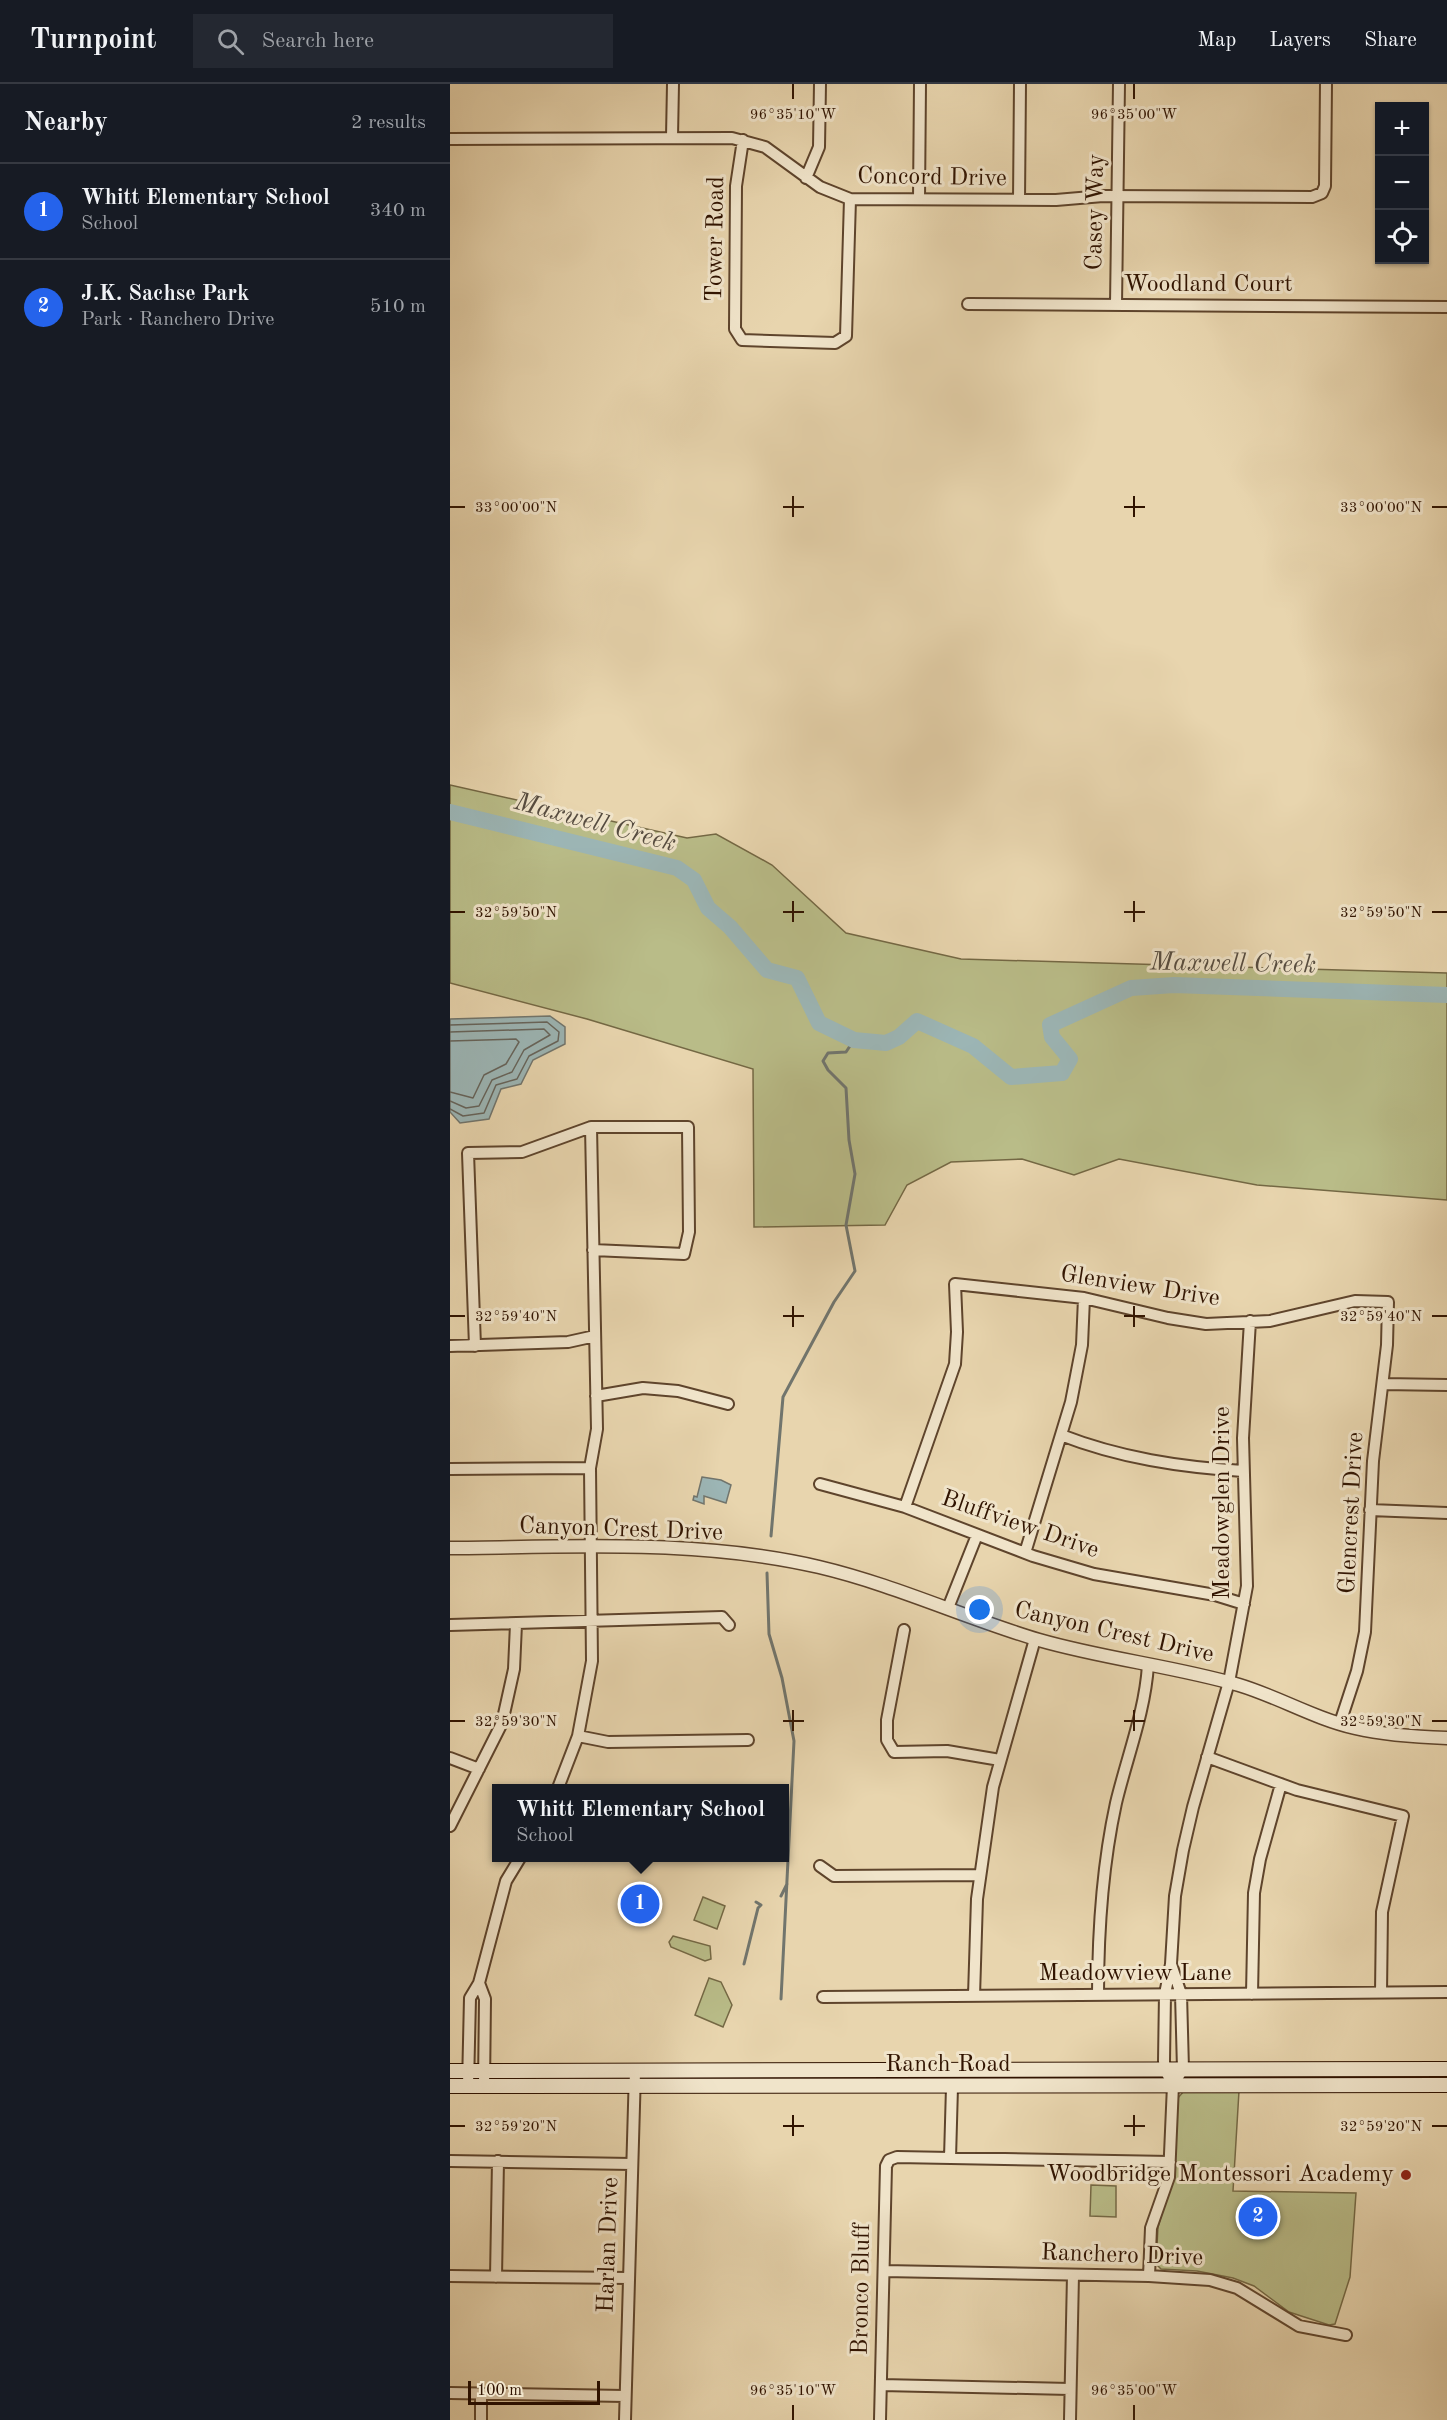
<!DOCTYPE html>
<meta charset="utf-8">
<style>
:root{--surface:#171b24;--page:#242831;--text:#f1f3f6;--muted:#9ea1a6;--line:#363941;--accent:#2563eb}
body{margin:0;font-family:"Old Standard TT",serif;background:var(--page);color:var(--text)}
.controls{position:absolute;right:18px;top:18px;display:grid;overflow:hidden;border-radius:0px;box-shadow:0 2px 4px #0004}
.controls button{width:54px;height:54px;display:grid;place-items:center;padding:0;border:0;border-bottom:2px solid var(--line);background:var(--surface);color:var(--text);font:30px sans-serif}
.scale{position:absolute;left:18px;bottom:15px;width:132px;box-sizing:border-box;padding-left:6px;border:3px solid #301300;border-top:0;font-size:16px;line-height:21px;white-space:nowrap;color:#301300;-webkit-text-stroke:4px #f0e4ca;paint-order:stroke}
.you{position:absolute;left:530px;top:1526px;width:21px;height:21px;margin:-15px;border:4px solid #fff;border-radius:50%;background:#1a73e8;box-shadow:0 0 0 9px #1a73e833}
.badge{display:grid;place-items:center;width:39px;height:39px;border-radius:50%;background:var(--accent);color:#fff;font-size:20px;font-weight:700}
.pin{position:absolute;translate:-50% -50%;border:3px solid #fff;box-shadow:0 2px 6px #0006}
.popup{position:absolute;left:42px;top:1700px;width:297px;height:78px;box-sizing:border-box;display:grid;place-content:center;border-radius:0px;background:var(--surface);filter:drop-shadow(0 2px 4px #0005);font-size:20px;white-space:nowrap;color:var(--muted)}
.popup b{font-size:22px;color:var(--text)}
.popup::after{content:'';position:absolute;left:50%;top:100%;margin-left:-12px;border:12px solid transparent;border-top-color:var(--surface)}
.list{margin:0;padding:0;list-style:none}
h2{display:flex;justify-content:space-between;align-items:center;height:78px;margin:0;padding:0 24px;font-size:26px}
h2 small{font-size:20px;font-weight:400;color:var(--muted)}
.list li{display:grid;grid-template-columns:39px 1fr auto;gap:18px;align-items:center;box-sizing:border-box;height:96px;padding:0 24px;border-top:2px solid var(--line)}
.list b{display:block;font-size:22px;white-space:nowrap}
.list p{margin:0;font-size:20px;white-space:nowrap;color:var(--muted)}
.list em{font-size:20px;font-style:normal;color:var(--muted)}
.icon{flex:none;width:33px;height:33px;fill:none;stroke:currentColor;stroke-width:2;stroke-linecap:round;stroke-linejoin:round}
.map{position:relative;flex:none;width:997px;height:2336px;overflow:hidden}
header{display:flex;align-items:center;gap:36px;box-sizing:border-box;height:84px;padding:0 30px;background:var(--surface);border-bottom:2px solid var(--line)}
header strong{font-size:28px}
nav{display:flex;gap:33px;margin-inline-start:auto;font-size:21px}
.search{width:420px;height:54px;background:var(--page);display:flex;align-items:center;gap:15px;box-sizing:border-box;padding:0 21px;border-radius:0px;color:var(--muted);font-size:22px}
main{display:flex}
aside{flex:1;background:var(--surface)}
.map>svg:first-child{display:block}
</style>
<header>
<strong>Turnpoint</strong>
<div class="search"><svg class="icon" aria-label="search" viewBox="0 0 24 24"><circle cx="10" cy="10" r="6"/><path d="M15 15l6 6"/></svg>Search here</div>
<nav><a>Map</a><a>Layers</a><a>Share</a></nav>
</header>
<main>
<aside>
<h2>Nearby<small>2 results</small></h2>
<ul class="list">
<li><span class="badge">1</span><div><b>Whitt Elementary School</b><p>School</p></div><em>340 m</em></li>
<li><span class="badge">2</span><div><b>J.K. Sachse Park</b><p>Park · Ranchero Drive</p></div><em>510 m</em></li>
</ul>
</aside>
<div class="map">
<svg width="997" height="2336" viewBox="0 0 997 2336">
<rect width="100%" height="100%" fill="#e8d5ae"/>
<filter id="stains"><feTurbulence type="fractalNoise" baseFrequency=".00333" numOctaves="4"/><feColorMatrix values="0 0 0 0 .2 0 0 0 0 .09 0 0 0 0 .02 0 0 0 .5 -.17"/></filter>
<radialGradient id="worn" r=".72"><stop offset=".6" stop-color="#630" stop-opacity="0"/><stop offset="1" stop-color="#630" stop-opacity=".3"/></radialGradient>
<!-- green -->
<path fill="#b9bc88" stroke="#746844" stroke-width="1.5" d="M0,701L237,754L266,750L322,781L396,849L511,875L997,889V1116L807,1101L669,1075L624,1091L572,1075L501,1078L457,1101L435,1141L304,1143L303,985L137,935L0,899Z
M253,1813L275,1822L267,1845L244,1836Z
M223,1852L260,1862L261,1875L255,1877L221,1863L219,1858Z
M259,1894L271,1898L282,1921L273,1943L245,1931Z
M734,2007H789L783,2107L906,2109L900,2193L885,2240L879,2241L839,2228L804,2202L783,2194L747,2187L711,2185L706,2180L708,2143L724,2087L727,2015Z
M641,2101L666,2102V2133L640,2132Z"/>
<!-- water -->
<path fill="#9cb6b6" stroke="#71756d" stroke-width="1.5" d="M100,932L115,943V960L83,976L71,1000L51,1005L39,1035L10,1039L0,1028V935Z
M252,1393L271,1396L281,1401L276,1419L254,1412V1420L243,1416L244,1412L247,1413Z"/>
<g fill="none" stroke-linecap="round" stroke-linejoin="round">
<!-- shore -->
<path stroke="#66645b" stroke-width="1.5" d="M0,941L97,938L109,948L108,957L79,972L67,995L46,1001L34,1029L13,1032L0,1025
M0,948L94,945L100,951L74,966L62,988L42,996L29,1022L16,1024L0,1017
M0,957L66,955L69,958L56,980L34,991L23,1014L0,1008"/>
<!-- stream -->
<path stroke="#71756d" stroke-width="3" d="M321,1452L333,1313L384,1218L405,1187L396,1141L405,1090L399,1056L396,1004L378,986L373,977L378,969L396,968L404,956
M317,1489L319,1550L332,1594L344,1657L331,1915
M331,1812L337,1800
M294,1880L308,1824L311,1821L306,1818"/>
<!-- river -->
<path stroke="#9cb6b6" stroke-width="16" d="M0,728L227,784L244,796L258,824L280,843L317,886L347,894L369,939L404,956L436,959L449,953L467,937L523,962L561,993L612,989L620,975L602,953L600,941L681,904L724,901L997,911"/>
<!-- minor casing -->
<g stroke="#5e442c" stroke-width="14">
<path id="minor" d="M222,53L223,0
M0,55L282,54L315,63L370,103L400,115L606,116L653,112L862,113L872,109L875,102L876,0
M293,56L286,102L285,245L292,256L385,259L396,252L400,115
M356,94L369,63L370,0
M469,115L470,0
M569,116L570,0
M518,220L997,223
M666,221L669,0
M0,1262L118,1258L145,1252
M25,1262L18,1069L72,1068L141,1043H238L239,1148L234,1170L143,1166
M933,1300L997,1301
M146,1312L193,1304L228,1307L278,1320
M611,1351C670,1374 730,1383 793,1387
M0,1385L140,1384
M370,1400L455,1423L583,1472L644,1490L765,1511L794,1520
M455,1423L505,1280L507,1248L505,1200L634,1214L718,1234L756,1240L820,1237L905,1217L938,1218L937,1261L923,1377L915,1548L907,1587L890,1639
M920,1426L997,1429
M575,1469L621,1318L632,1261L634,1214
M498,1524L527,1451
M0,1541L272,1533L279,1541
M454,1546L437,1636V1656L444,1668L497,1667L550,1676
M128,1652L158,1658L298,1656
M757,1673L847,1706L953,1732L932,1828L931,1909
M0,1674L29,1685
M108,1704L128,1652L142,1577L140,1384L147,1345L141,1043
M0,1742L52,1639L64,1585L66,1540
M370,1782L384,1792L530,1791
M721,1880L725,1812L733,1766L743,1723L779,1598L797,1502L793,1354L800,1237
M29,1899L35,1915L34,2002
M802,1910L804,1809L810,1775L831,1700
M648,1911C648,1846 652,1783 666,1719C677,1673 695,1628 698,1581
M524,1912L527,1815L543,1703L585,1555
M373,1913L997,1908
M18,2002L20,1914L29,1899L56,1797L70,1774
M500,2074L502,2003
M0,2077L182,2080
M434,2187L699,2192L760,2196L787,2204L849,2242L896,2251
M0,2192L179,2194
M699,2192L701,2144L719,2093L723,2001L733,1985L731,1910L721,1880L715,1910L714,1977L715,1986L723,2001
M46,2193L48,2077
M431,2301L620,2305
M0,2309L175,2312
M31,2336V2309
M175,2336L185,1987
M430,2336L436,2082L439,2076L447,2073L720,2078
M620,2336L623,2191"/>
</g>
<!-- tertiary casing -->
<g stroke="#5e442c" stroke-width="15">
<path id="tertiary" d="M0,1464C123,1463 249,1455 369,1483C445,1501 515,1534 589,1556C655,1575 723,1582 789,1601C829,1613 865,1635 905,1644C935,1651 966,1653 997,1654"/>
</g>
<!-- secondary casing -->
<g stroke="#301300" stroke-width="16">
<path id="secondary" d="M0,1987L997,1985
M0,2002L997,2001"/>
</g>
<!-- minor -->
<use href="#minor" stroke="#f0e4ca" stroke-width="10"/>
<!-- tertiary -->
<use href="#tertiary" stroke="#f0e4ca" stroke-width="12"/>
<!-- secondary -->
<use href="#secondary" stroke="#f0e4ca" stroke-width="14"/>
</g>
<!-- ticks -->
<path fill="none" stroke="#301300" stroke-width="2" d="M343,0V15M684,0V15M343,412V433M684,412V433M0,423H15M333,423H354M674,423H695M982,423H997M343,817V838M684,817V838M0,828H15M333,828H354M674,828H695M982,828H997M343,1222V1243M684,1222V1243M0,1232H15M333,1232H354M674,1232H695M982,1232H997M343,1626V1647M684,1626V1647M0,1637H15M333,1637H354M674,1637H695M982,1637H997M343,2031V2052M684,2031V2052M0,2042H15M333,2042H354M674,2042H695M982,2042H997M343,2321V2336M684,2321V2336"/>
<!-- markers -->
<circle fill="#8f2418" stroke="#f0e4ca" stroke-width="2" cx="956" cy="2091" r="6"/>
<g text-anchor="middle" dominant-baseline="central" stroke-width="6" stroke-linejoin="round" paint-order="stroke">
<!-- street labels -->
<g font-size="24" fill="#301300" stroke="#f0e4ca">
<text transform="translate(482 94) rotate(1)">Concord Drive</text>
<text transform="translate(646 128) rotate(-89)">Casey Way</text>
<text transform="translate(266 155) rotate(-89)">Tower Road</text>
<text x="758" y="201">Woodland Court</text>
<text transform="translate(690 1203) rotate(9)">Glenview Drive</text>
<text transform="translate(773 1419) rotate(-90)">Meadowglen Drive</text>
<text transform="translate(902 1429) rotate(-87)">Glencrest Drive</text>
<text transform="translate(570 1441) rotate(19)">Bluffview Drive</text>
<text transform="translate(171 1446) rotate(2)">Canyon Crest Drive</text>
<text transform="translate(664 1549) rotate(13)">Canyon Crest Drive</text>
<text x="685" y="1890">Meadowview Lane</text>
<text x="498" y="1981">Ranch Road</text>
<text transform="translate(159 2161) rotate(-88)">Harlan Drive</text>
<text transform="translate(672 2172) rotate(2)">Ranchero Drive</text>
<text transform="translate(412 2205) rotate(-89)">Bronco Bluff</text>
</g>
<!-- poi labels -->
<g font-size="24" fill="#301300" stroke="#f0e4ca" text-anchor="end">
<text x="944" y="2091">Woodbridge Montessori Academy</text>
</g>
<!-- water labels -->
<g font-size="26" font-style="italic" fill="#564c40" stroke="#f0e4ca">
<text transform="translate(145 739) rotate(15)">Maxwell Creek</text>
<text transform="translate(783 880) rotate(1)">Maxwell Creek</text>
</g>
</g>
<g font-size="15" text-anchor="middle" fill="#301300" stroke="#f0e4ca" stroke-width="6" stroke-linejoin="round" paint-order="stroke">
<text x="343" y="35">96°35'10"W</text>
<text x="684" y="35">96°35'00"W</text>
<text x="66" y="428">33°00'00"N</text>
<text x="931" y="428">33°00'00"N</text>
<text x="66" y="833">32°59'50"N</text>
<text x="931" y="833">32°59'50"N</text>
<text x="66" y="1237">32°59'40"N</text>
<text x="931" y="1237">32°59'40"N</text>
<text x="66" y="1642">32°59'30"N</text>
<text x="931" y="1642">32°59'30"N</text>
<text x="66" y="2047">32°59'20"N</text>
<text x="931" y="2047">32°59'20"N</text>
<text x="343" y="2311">96°35'10"W</text>
<text x="684" y="2311">96°35'00"W</text>
</g>
<rect width="100%" height="100%" filter="url(#stains)"/>
<rect width="100%" height="100%" fill="url(#worn)"/>
</svg>
<div class="controls">
<button>+</button>
<button>−</button>
<button><svg class="icon" aria-label="locate" viewBox="0 0 24 24"><circle cx="12" cy="12" r="6"/><path d="M12 2v4M12 18v4M2 12h4M18 12h4"/></svg></button>
</div>
<div class="scale">100 m</div>
<div class="you"></div>
<div class="pin badge" style="left:190px;top:1820px">1</div>
<div class="popup"><b>Whitt Elementary School</b>School</div>
<div class="pin badge" style="left:808px;top:2133px">2</div>
</div>
</main>
